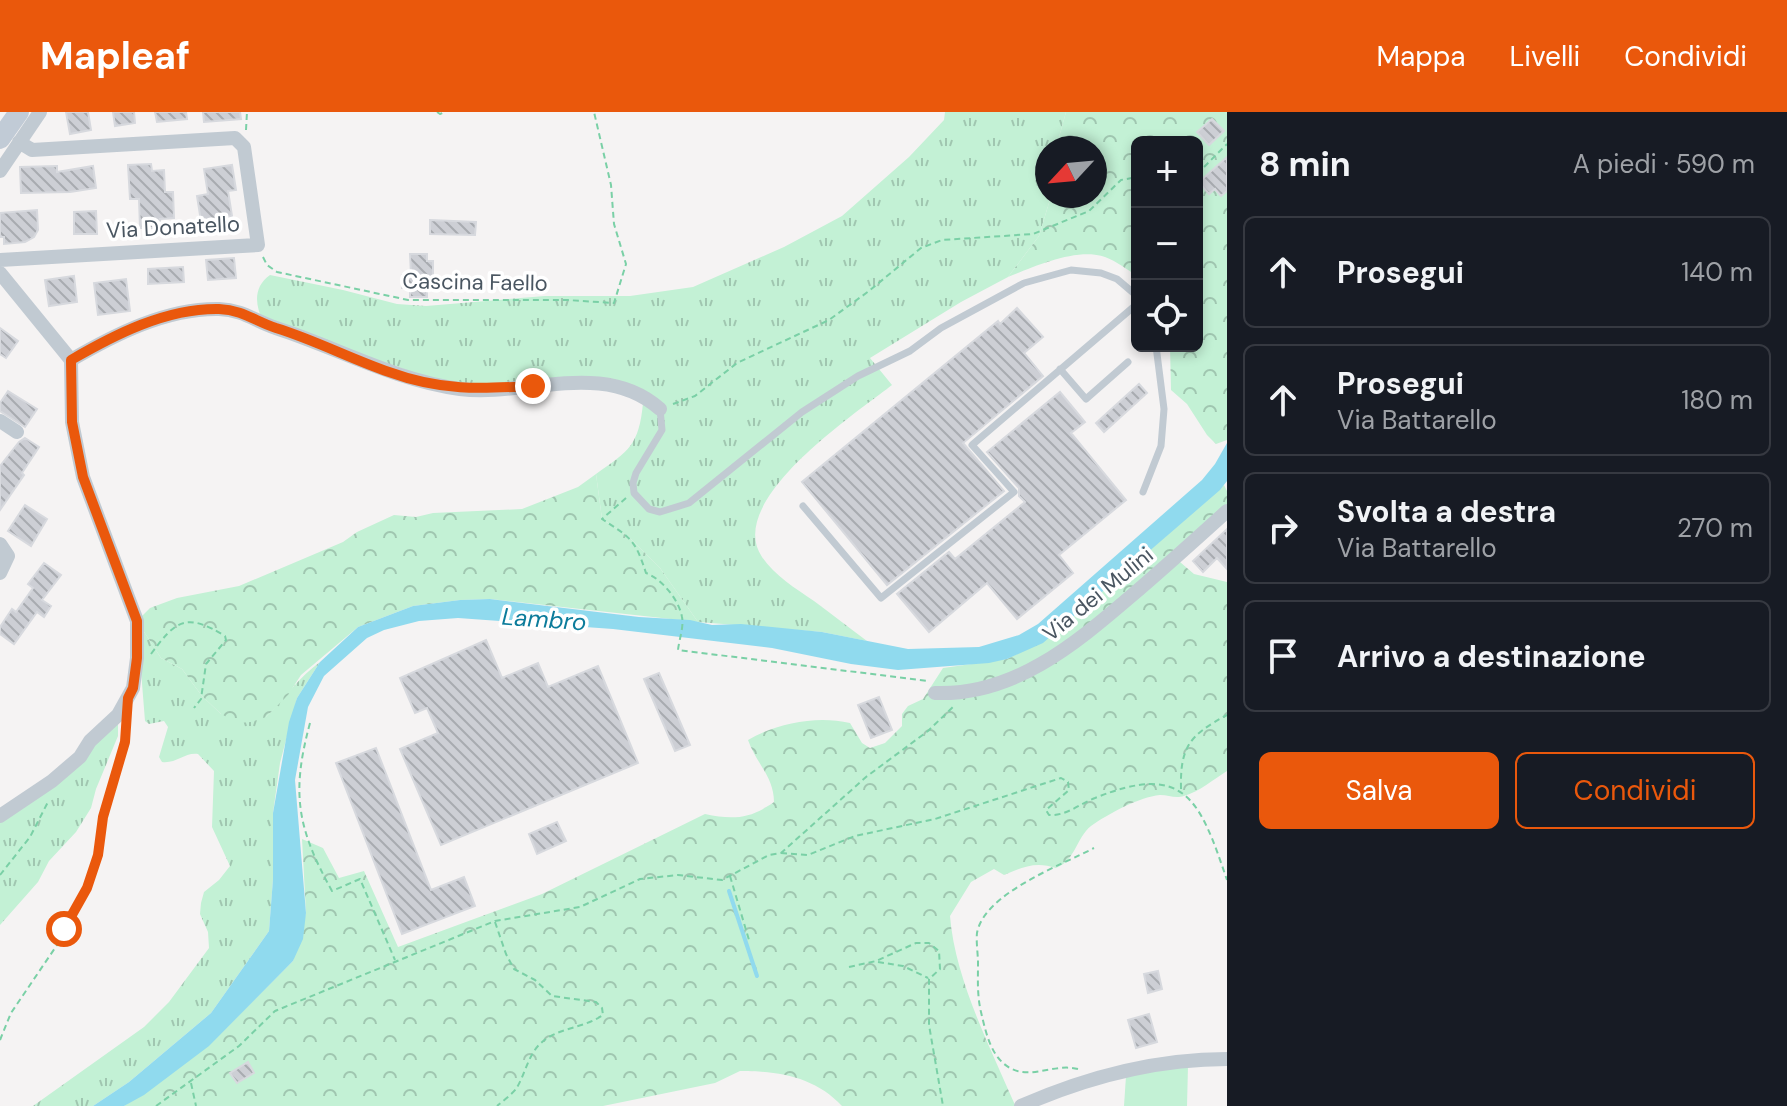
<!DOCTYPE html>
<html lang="it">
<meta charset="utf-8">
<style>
:root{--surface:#171b24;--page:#20242c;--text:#f1f3f6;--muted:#9ea1a6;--line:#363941;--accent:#ea580c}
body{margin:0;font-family:"DM Sans",sans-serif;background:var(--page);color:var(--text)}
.controls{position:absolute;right:24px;top:24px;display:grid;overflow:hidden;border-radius:12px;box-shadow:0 4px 12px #0003}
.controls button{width:72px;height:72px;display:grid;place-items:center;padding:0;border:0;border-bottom:2px solid var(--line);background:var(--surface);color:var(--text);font:40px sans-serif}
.compass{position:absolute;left:1035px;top:24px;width:72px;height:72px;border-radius:50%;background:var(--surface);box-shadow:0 4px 12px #0003;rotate:244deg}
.stop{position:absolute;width:24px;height:24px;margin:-18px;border:6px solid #ea580c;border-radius:50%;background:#fff}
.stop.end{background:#ea580c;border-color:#fff;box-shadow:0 2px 8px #0008}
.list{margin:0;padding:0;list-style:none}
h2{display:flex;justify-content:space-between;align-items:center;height:104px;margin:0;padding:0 32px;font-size:34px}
h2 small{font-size:26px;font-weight:400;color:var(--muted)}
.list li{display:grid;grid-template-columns:52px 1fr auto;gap:24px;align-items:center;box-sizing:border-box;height:112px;margin:0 16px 16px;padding:0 16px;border:2px solid var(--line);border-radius:12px}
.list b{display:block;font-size:30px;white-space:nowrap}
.list p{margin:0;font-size:26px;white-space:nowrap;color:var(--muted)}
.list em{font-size:26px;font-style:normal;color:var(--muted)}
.actions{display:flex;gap:16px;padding:24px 32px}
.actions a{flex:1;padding:18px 0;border:2px solid var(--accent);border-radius:12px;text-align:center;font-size:28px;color:var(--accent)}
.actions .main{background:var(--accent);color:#fff}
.icon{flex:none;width:44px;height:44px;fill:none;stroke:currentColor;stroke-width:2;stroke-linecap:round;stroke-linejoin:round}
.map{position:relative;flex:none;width:1227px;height:994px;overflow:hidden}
header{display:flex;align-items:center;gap:48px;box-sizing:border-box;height:112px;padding:0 40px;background:var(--accent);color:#fff}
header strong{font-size:38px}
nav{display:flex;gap:44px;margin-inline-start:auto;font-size:28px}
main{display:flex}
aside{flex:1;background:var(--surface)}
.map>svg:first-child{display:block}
</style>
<header>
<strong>Mapleaf</strong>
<nav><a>Mappa</a><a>Livelli</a><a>Condividi</a></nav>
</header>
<main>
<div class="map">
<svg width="1227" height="994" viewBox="0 0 1227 994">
<defs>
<pattern id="grass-tufts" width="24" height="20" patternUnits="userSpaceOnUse" patternTransform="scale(2)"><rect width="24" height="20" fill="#c3f1d5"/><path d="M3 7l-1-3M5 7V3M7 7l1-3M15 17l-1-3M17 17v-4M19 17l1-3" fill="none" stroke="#a0c6b0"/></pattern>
<pattern id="forest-crowns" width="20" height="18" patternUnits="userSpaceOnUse" patternTransform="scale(2)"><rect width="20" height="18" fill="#c3f1d5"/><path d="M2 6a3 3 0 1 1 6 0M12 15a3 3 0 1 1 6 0" fill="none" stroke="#a0c6b0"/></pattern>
<pattern id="building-back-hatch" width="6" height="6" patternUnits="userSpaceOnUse" patternTransform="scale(2)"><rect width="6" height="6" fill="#cdcfd5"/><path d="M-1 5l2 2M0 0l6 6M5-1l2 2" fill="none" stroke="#a8abb0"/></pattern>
</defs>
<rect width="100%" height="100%" fill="#f5f3f3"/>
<!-- grass -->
<path fill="url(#grass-tufts)" d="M945,0H1066L1056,36H1047V84H1051L1039,124L1008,165L961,190L870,246L892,273C855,302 724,389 762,445C775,464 795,476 814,489C832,502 849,516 867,529L822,520L698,510L660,456L629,425L602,407L596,362C629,339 639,333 643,291L612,273L465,278L263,209C255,193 253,175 270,163L343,178L397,192L426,194L545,184H630L693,175L784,135L842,104L909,45L944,8Z
M137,509L161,546L182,557L202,584L221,602L266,605C285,586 299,565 320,550L297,586L280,651L273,701V767L269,819L211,901L129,970L93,994H33L144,915L169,890L209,836L208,820L200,802L201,791L204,780L219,768L230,754L212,715L214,659L198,642C185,640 176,652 162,650L159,645L168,615L164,609L149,612L145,609Z
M118,603V624L96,677L91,696L76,720L49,749L38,770L0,813V704L52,669Z"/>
<!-- forest -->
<path fill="url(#forest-crowns)" d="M1066,0H1227V328L1216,332L1207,323L1187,292L1171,278L1170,234H1197V30H1137V164C1128,158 1116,149 1105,145C1077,135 1033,155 1008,165L1039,124L1051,84H1095V36H1056Z
M596,362L602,407L629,425L660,456L698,510L490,487L460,488L413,494L358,515L301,563L288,583L266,605L251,610L238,611L221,602L202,584L182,557L161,546L137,509L150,496L177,486L239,474L343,430L357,420L394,403L416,405L433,401L522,397L578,375Z
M1224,373L1227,379V399L1180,450L1194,462L1227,470V659C1214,667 1199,680 1184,684C1175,687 1169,683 1160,683C1139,685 1108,702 1091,714C1076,726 1076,748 1056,756C1036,749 1022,755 1004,763L994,757L971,770L950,804C955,867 990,935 1015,993L1021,994H842C817,967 784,960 748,959H740L715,971L603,994H124L209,933L293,849L306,801L302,727L323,736L339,766L364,759L398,835L542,782L705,702C733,708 750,707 774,690C774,665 756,651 748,628C777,611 817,603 850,611L862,631L870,636L885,631L902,614V602L908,594L923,587L943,556L1007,547L1054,522Z"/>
<!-- green -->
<path fill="#c3f1d5" d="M1188,954L1187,994H1124L1126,964Z"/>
<!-- water -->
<path fill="#90daee" d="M1227,331V369L1220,378L1043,531L1007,547L989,551L898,558L851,552L772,536L613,517L458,506L419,509L384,518L367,526L324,564L308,595L295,668L306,801L303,827L293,849L209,934L144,983L124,994H93L129,970L211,901L269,819L273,767V701L289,610L297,586L320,550L358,515L413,494L460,488L490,487L639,505L690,508L712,513L741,512L822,520L908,537L979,535L1019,523L1038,512L1202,368L1215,352Z"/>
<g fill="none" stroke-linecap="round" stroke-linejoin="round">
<!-- stream -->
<path stroke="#90daee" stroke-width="4" d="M729,779L757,864"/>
</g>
<!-- building -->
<path fill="url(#building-back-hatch)" stroke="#d7d9de" stroke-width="2" d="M66,0H88L91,18L70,22Z
M113,0H134L135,11L115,14Z
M155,0H186L187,7L157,10Z
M203,0H240L241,7L204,10Z
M1212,7L1224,19L1209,33L1197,20Z
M1227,45V79L1221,84L1215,77L1209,82L1199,70Z
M151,52L152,59L164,58L165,80H173L174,106L160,107V116H140L139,87H130L128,53Z
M232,53L236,78L228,79L232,104L201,109L197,84L208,82L204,57Z
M57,54V60L93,54L96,76L70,80L21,81L20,55Z
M37,98L38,118L34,125L25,130L4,132V125H0V101Z
M96,99L97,122H74V100Z
M430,108L476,110L475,123L430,122Z
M410,142H427V149H433V166H427V185H410V176H402V163H411Z
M234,146L236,166L208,168L206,148Z
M183,155L184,170L148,172V157Z
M74,164L77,190L49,194L45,168Z
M126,167L130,199L98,203L94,171Z
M1017,196L1043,225L1024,241L1043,264L963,331L1004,379L887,473L802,370L998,209L1000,212Z
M0,216L18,229L6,246L0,242Z
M1139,272L1147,281L1104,320L1096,311Z
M8,279L37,297L25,315L0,299V291Z
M1060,280L1085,310L1071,321L1126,388L1059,443L1073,461L1017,507L987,471L929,520L897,482L949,440L955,447L1025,390L1019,384V376L987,340Z
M25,326L39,335L22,361L24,363L0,398V354L19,330Z
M25,393L47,407L31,434L8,419Z
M1227,417V457L1217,446L1203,460L1193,449Z
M44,451L61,463L42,488L51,494L44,505L37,500L14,532L0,522V515L12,497L16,500L33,476L28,472Z
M486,528L502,566L538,551L548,575L598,554L638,651L441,733L400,637L438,621L427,596L415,601L400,566Z
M659,561L690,633L675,639L644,567Z
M879,585L892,618L871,626L858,593Z
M376,636L431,778L464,765L475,794L402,822L336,651Z
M557,710L566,729L537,742L529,722Z
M1158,859L1162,877L1148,881L1144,862Z
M1149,902L1157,930L1136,936L1128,908Z
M248,950L254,961L237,971L230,961Z"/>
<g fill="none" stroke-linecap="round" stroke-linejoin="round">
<!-- path -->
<path stroke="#7ad0a6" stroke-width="2" stroke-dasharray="6 4" stroke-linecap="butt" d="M437,0L440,2L445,0
M246,18L247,0
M1197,62L1227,32
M263,145L267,153L277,160L408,188H567L614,191L626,152L614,112L611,73L594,0
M673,292L695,284L737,251L829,208L869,179L921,136L942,128L1033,122L1089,99L1121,68L1137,65
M626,386L602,407C631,426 635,427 646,461C662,467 679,488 682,505C684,515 679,528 678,538L928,569
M151,542C176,508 186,500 225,524L226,528L206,552L201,587L194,596
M310,611C291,681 297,716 332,779L360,767L395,848
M1181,677C1180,634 1190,623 1227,603
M781,741L808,743L855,724L935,707L1061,666L1068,670L1069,678L1046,698L1049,703C1067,704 1079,692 1095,686C1186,649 1200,689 1227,768
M0,763L30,725L49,688
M730,764L749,828
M495,810L506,842L514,857L535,868L552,884L596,890L602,896L603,903C583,917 557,915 540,932C528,943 525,963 516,977C511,983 503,989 497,994
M878,850L903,854L928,866
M849,855L876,849L916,831H929L939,839L940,857L929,867V913L943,994
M0,928L11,901L57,833L87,776L98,743L103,705L125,630L127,615
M1078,957C1055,951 1032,967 1012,957C991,947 986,921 981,900C977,883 978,868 978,851C978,842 976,830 977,821C984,781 1062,753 1094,736
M191,971L196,994
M156,994L239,934L275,899L495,809L580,795L640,767L678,763L722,768L769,743L781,741L866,665L928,619L955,593"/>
<!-- lane -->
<path stroke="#c1cad2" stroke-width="7" d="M1060,257L1086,287L1128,250
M660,297L662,318L636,361L633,371L634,381L649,397L660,400L689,391L802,300L858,264L910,239L941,216L1024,171L1071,158L1101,161L1117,167L1137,184
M1143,380L1161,334L1164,297L1156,234
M803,394L881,486L1014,380L972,333L1137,192"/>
<!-- street -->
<path stroke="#c1cad2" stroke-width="14" d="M0,59L40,0
M0,148L258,133L244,35L235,26L32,38L19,30
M0,161L71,248L72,310L83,365L137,509V546L133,576L118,603L90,629L80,645L52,669L0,704
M71,248C114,223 166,196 219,197C243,198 255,209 276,216C338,236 394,268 460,277C526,285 604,247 660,297
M0,309L17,320
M0,432L8,444L0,461
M935,581C1013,584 1074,533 1130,485C1163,457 1195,428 1227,399
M1021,994C1087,965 1154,947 1227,947"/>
<!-- secondary -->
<path stroke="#c1cbd6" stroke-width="20" d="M0,27L19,0"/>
</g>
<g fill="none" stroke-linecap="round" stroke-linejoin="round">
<!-- route -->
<path stroke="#ea580c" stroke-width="10" d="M64,817L87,776L98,743L103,705L125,630L128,586L133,576L137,546V509L83,365L72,310L71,248C114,223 166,196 219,197C243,198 255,209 276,216C315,228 351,247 389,260C441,279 479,277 533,274"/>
</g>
<g text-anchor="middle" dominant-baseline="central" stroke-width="7" stroke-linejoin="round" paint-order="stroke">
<!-- street labels -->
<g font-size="22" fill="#4a5661" stroke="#fff">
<text transform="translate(173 115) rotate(-3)">Via Donatello</text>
<text transform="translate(475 170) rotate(1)">Cascina Faello</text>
<text transform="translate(1098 482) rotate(-39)">Via dei Mulini</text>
</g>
<!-- water labels -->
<g font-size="24" font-style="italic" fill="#0c7c9b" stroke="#fff">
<text transform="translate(544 507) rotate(4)">Lambro</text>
</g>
</g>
</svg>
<div class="controls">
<button>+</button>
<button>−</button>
<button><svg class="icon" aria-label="locate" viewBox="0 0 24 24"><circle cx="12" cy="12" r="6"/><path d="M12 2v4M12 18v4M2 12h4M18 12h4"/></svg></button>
</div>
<svg class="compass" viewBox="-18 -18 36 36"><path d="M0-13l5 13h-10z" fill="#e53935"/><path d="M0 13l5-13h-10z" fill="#9ea1a6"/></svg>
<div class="stop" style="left:64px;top:817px"></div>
<div class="stop end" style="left:533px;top:274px"></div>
</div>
<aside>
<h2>8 min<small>A piedi · 590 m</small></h2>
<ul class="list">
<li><svg class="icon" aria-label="ahead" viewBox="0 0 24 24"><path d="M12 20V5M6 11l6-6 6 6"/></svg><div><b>Prosegui</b></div><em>140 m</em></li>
<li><svg class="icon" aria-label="ahead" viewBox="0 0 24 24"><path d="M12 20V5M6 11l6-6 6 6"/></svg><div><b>Prosegui</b><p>Via Battarello</p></div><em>180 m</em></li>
<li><svg class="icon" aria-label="right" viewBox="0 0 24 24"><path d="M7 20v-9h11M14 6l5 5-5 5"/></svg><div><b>Svolta a destra</b><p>Via Battarello</p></div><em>270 m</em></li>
<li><svg class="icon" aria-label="arrive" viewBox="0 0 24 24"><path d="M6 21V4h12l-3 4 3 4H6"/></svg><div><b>Arrivo a destinazione</b></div></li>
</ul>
<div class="actions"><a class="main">Salva</a><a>Condividi</a></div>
</aside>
</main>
